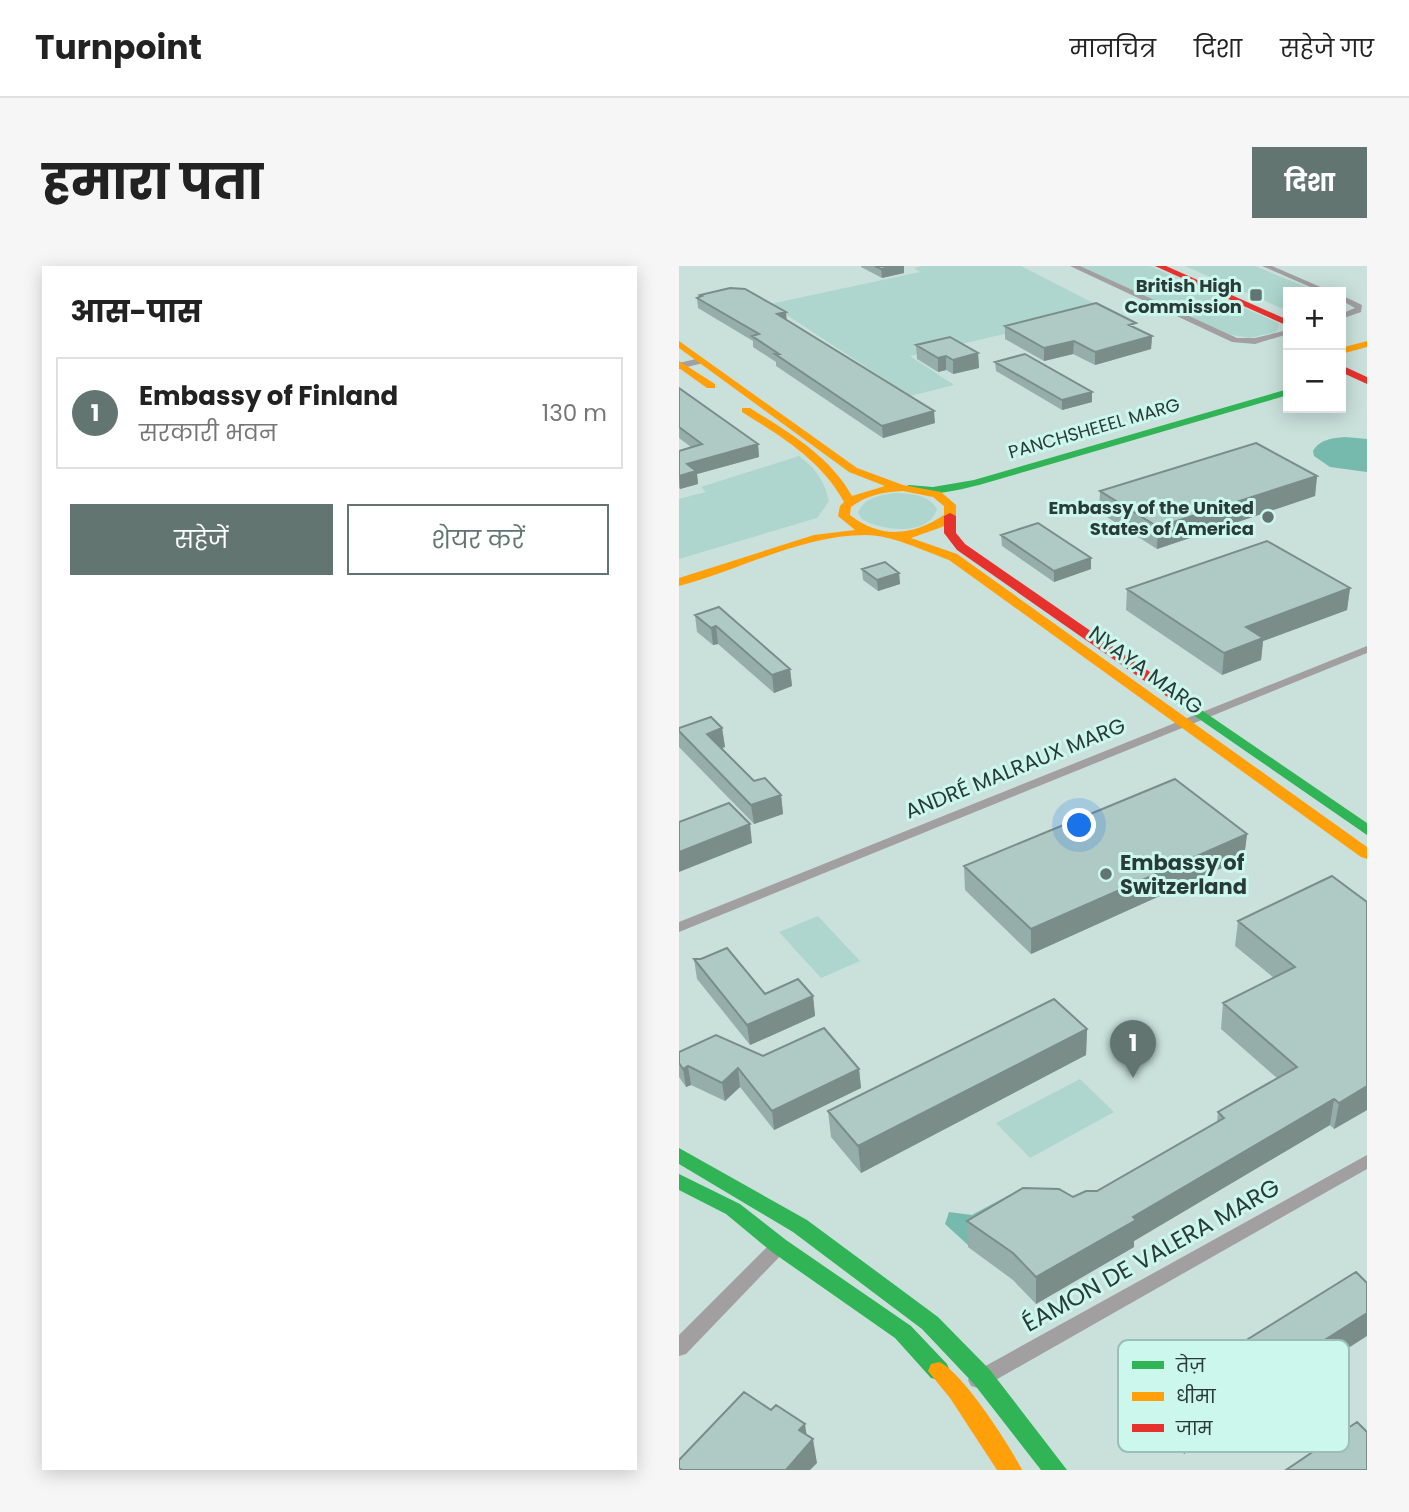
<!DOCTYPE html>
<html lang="hi">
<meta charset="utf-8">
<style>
:root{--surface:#fff;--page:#f6f6f6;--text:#222;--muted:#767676;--line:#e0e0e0;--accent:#627570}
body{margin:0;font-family:Poppins,"Noto Sans Devanagari",sans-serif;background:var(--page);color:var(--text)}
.controls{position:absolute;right:21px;top:21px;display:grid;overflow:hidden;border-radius:0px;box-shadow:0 4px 18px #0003}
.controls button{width:63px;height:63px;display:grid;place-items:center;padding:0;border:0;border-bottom:2px solid var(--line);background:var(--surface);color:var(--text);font:35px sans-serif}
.you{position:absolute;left:401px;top:560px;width:24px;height:24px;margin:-18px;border:5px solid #fff;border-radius:50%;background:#1a73e8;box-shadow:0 0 0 10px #1a73e833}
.badge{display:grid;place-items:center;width:46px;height:46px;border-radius:50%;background:var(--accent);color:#fff;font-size:23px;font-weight:700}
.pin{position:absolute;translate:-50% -58px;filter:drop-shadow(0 2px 4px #0008)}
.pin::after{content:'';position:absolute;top:37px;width:24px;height:21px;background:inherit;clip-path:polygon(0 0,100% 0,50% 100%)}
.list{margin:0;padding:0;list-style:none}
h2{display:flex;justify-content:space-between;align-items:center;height:91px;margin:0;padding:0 28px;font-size:30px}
h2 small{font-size:23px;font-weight:400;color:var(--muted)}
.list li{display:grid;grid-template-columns:46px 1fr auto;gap:21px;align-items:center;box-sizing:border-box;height:112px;margin:0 14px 14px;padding:0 14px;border:2px solid var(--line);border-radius:0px}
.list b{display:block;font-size:26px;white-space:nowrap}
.list p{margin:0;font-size:23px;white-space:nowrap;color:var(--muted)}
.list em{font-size:23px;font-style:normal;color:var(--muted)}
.actions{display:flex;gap:14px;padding:21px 28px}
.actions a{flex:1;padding:16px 0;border:2px solid var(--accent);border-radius:0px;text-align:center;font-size:24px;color:var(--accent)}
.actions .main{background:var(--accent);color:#fff}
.map{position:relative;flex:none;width:688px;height:1204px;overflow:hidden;border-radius:0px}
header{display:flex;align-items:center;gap:42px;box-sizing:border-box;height:98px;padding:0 35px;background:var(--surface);border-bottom:2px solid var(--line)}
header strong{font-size:33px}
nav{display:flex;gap:38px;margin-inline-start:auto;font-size:24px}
.intro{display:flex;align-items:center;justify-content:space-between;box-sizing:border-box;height:168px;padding:0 42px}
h1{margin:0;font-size:49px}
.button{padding:18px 32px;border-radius:0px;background:var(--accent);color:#fff;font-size:24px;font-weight:700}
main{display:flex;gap:42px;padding:0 42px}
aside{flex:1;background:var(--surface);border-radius:0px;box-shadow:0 4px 18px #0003}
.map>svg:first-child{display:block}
</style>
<header>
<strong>Turnpoint</strong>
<nav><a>मानचित्र</a><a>दिशा</a><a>सहेजे गए</a></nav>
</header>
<div class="intro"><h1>हमारा पता</h1><a class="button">दिशा</a></div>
<main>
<aside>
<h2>आस-पास<small></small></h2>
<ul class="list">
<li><span class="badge">1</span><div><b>Embassy of Finland</b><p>सरकारी भवन</p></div><em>130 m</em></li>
</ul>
<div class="actions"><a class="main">सहेजें</a><a>शेयर करें</a></div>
</aside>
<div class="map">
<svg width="688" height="1204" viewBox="0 0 688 1204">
<rect width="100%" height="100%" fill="#c9e0db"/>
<!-- green -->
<path fill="#aed6ce" d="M243,0H342L428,44L231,90L275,119L231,130L91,38L241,6L235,2Z
M400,0H471L599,57L600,61L597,66L570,72L548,68Z
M506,0H576L639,26H609V45Z
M120,190C137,203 145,214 150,235L138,252L0,293V233L27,226L22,221Z
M217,227C232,228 249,228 258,243C250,271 202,265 183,253L179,247C185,231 202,229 217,227Z
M139,650L181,695L142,712L100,666Z
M401,813L435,846L351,892L317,857Z"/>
<!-- water -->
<path fill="#76baae" d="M666,171L688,173V206L651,201L635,190L634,185C641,173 654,172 666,171Z
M330,929L347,947L289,979L266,958L270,946L293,949Z"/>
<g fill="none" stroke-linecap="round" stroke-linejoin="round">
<!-- street -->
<path fill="#a19f9f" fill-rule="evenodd" d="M391,0H401L558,72H576L609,64V68L576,78L553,76Z
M583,0H593L653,26H643Z
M662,29L683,39L682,46L662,53V48L676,42L662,34Z
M21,92L25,95L24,97L0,103V97Z
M688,380V387L0,666V656Z
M688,889V903L306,1120L299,1122L292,1120L289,1114L292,1108Z
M100,973L106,975L109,980L106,985L7,1088L0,1090V1069L94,975Z"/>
<!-- fast -->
<path fill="#30b455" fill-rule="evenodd" d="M609,123V129L300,219C279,224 243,234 224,222L230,219L254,221L295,214Z
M515,439L688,557V569L510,446L508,443Z
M0,882L128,954L259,1051L311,1104L388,1204H362L295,1118L243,1063L114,966L0,898Z
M0,908L61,938L107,974L232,1060L268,1098L271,1105L268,1112L260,1114L252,1112L216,1072L93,986L47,948L0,924Z"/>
<!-- slow -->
<path fill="#ff9f0a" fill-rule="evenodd" d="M0,75L178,202L224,219L262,226L277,239V250L263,261L232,272L278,288L688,581V593L682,591L270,294C245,285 213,269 187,269C123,269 61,304 0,320V312L135,269L176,264L159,250L161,240L165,236C142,194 103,171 63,146V142H71C109,166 150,189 173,230L206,220L170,206L0,82ZM224,225L254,231L265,240V249C234,270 201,273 171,249L172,241C188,229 204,226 224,225Z
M688,75V81L662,88V82Z
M0,95L36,118V122H28L0,102Z
M260,1096C282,1104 332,1181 343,1204H318L271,1132L249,1105L252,1098Z"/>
<!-- jam -->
<path fill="#e5322d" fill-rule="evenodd" d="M476,0H487L609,54V60Z
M662,99L688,111V118L662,106Z
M271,247L277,250V267L286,278L520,440L522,443L520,446H510L278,284L265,267V250Z"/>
</g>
<!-- wall -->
<path fill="#96aea9" d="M182,0H225V7L203,12L182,1Z
M21,29L107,53L256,157L204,172L97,100V96L74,81V75L19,42L18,32L21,31Z
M326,60L457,63L473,70L472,83L416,99L394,88L365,95L326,73Z
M237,79L299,87L300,102L274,108L267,104L259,106L238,93Z
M316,96L413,136L383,144L317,105Z
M0,122L79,178L80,191L18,208L19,218L1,223L0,222V185L12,181L0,172Z
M638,210L636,230L478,283L420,246L421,225Z
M322,269L412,303L375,316L323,280Z
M183,303L220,307L221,318L199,325L184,314Z
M671,322L668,344L584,375L582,394L543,409L447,344L448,323Z
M16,349L111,403L113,420L95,427L39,378L34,379L18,366Z
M0,462H43L46,481L42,482L75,515L102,529L104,548L75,558L0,481Z
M568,568L565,592L352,688L286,624L285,600Z
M653,610L688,844L655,863L651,859L455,975V981L357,1038L334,1014L289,981L288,955L418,925L538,857L539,846L598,812L542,763L544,737L595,712L556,680L559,655Z
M15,693L86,728L134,730L136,750L71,779L18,713Z
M408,763L407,789L182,907L152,871L149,845Z
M0,786L84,790L180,803L182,822L95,864L61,821L46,835L12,819L7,821L0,811Z
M688,1017L505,1188L477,1155L479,1129Z"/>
<!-- shaded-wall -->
<path fill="#7a8d89" d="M215,0H225V7L203,12L202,3Z
M107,46L108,56L98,48Z
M473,70L472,83L416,99V86Z
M395,75L394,88L365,95V82Z
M299,87L300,102L274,108V94Z
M267,90V104L259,106V92Z
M413,126V136L383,144V134Z
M255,145L256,157L204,172L203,160Z
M79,178L80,191L18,208L19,218L1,223L0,210L8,198Z
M638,210L636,230L478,283L479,261Z
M412,292V303L375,316V305Z
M220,307L221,318L199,325L198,314Z
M671,322L668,344L584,375L582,394L543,409L545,387L567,361Z
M37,360L39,378L34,379L32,362Z
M111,403L113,420L95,427L93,409Z
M43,462L46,481L31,486L28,468Z
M102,529L104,548L75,558L72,539Z
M71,558L73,577L0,606V586Z
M568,568L565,592L352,688V663Z
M134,730L136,750L71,779L68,759Z
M408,763L407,789L182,907L179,880Z
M9,800L12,819L7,821L4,803Z
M59,802L61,821L46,835L43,817Z
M180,803L182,822L95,864L93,845Z
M688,820V844L655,863L660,837Z
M655,833L651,859L455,975V981L357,1038V1011L454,951Z
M688,1047V1070L505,1188L508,1162Z
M126,1158L129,1179L134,1173L138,1197L131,1204H107L120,1164Z"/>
<!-- building -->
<path fill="#afcac4" stroke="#7a8d89" stroke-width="2" d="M196,0H215L202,3Z
M51,22L66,23L107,46L98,48L255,145L203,160L96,88H100L73,70L80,68L18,32L23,30L21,29Z
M417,37L457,57L450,59L473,70L416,86L395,75L365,82L326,60Z
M271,71L299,87L274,94L267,90L259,92L237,79Z
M346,88L413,126L383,134L316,96Z
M0,122L79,178L8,198L17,205L0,210V185L23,178L0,161Z
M577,177L638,210L479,261L421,225Z
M359,257L412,292L375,305L322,269Z
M588,275L671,322L567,361L584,372L545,387L448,323Z
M206,296L220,307L198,314L183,303Z
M40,341L111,403L93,409L37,360L32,362L16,349Z
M32,451L43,462L28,468L75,515L86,512L102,529L72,539L0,465V462Z
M496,513L568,568L352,663L285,600Z
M50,537L71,558L0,586V556Z
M653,610L688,636V820L660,837L655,833L454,951L457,954L357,1011L334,987L288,955L344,922L380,923L394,931L407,925H418L545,852L539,846L618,801L544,737L616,701L559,655Z
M48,682L86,728L119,713L134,730L68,759L15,693H22Z
M375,733L408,763L179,880L149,845Z
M145,762L180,803L93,845L59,802L43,817L9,800L4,803L0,797V786L37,769L84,790Z
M677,1006L688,1017V1047L508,1162L479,1129Z
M65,1126L92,1144L97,1139L126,1158L120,1164L134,1173L107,1204H3L0,1202V1194Z
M678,1156L688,1166V1204H607Z"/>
<!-- markers -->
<g fill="#627570" stroke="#cbf7ed" stroke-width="2.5">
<rect x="570" y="22" width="14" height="14" rx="3.5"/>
<circle cx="589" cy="251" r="7"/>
<circle cx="427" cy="608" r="7"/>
</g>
<g text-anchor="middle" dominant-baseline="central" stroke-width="6" stroke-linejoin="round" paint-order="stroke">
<!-- far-poi labels -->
<g font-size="18" font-weight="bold" fill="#2a3b37" stroke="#cbf7ed" text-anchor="end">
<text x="563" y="19">British High<tspan x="563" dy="21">Commission</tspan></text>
<text x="575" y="241">Embassy of the United<tspan x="575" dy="21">States of America</tspan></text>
</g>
<!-- far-street labels -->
<g font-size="18" fill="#2a3b37" stroke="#cbf7ed">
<text transform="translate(415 162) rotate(-16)">PANCHSHEEEL MARG</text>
</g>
<!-- street labels -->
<g font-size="21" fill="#2a3b37" stroke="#cbf7ed">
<text transform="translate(467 404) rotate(36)">NYAYA MARG</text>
<text transform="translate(336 502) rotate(-22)">ANDRÉ MALRAUX MARG</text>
</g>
<!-- poi labels -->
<g font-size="21" font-weight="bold" fill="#2a3b37" stroke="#cbf7ed" text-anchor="start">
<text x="441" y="596">Embassy of<tspan x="441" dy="24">Switzerland</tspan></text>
</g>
<!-- near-street labels -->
<g font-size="24" fill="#2a3b37" stroke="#cbf7ed">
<text transform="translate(472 989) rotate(-29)">ÉAMON DE VALERA MARG</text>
</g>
</g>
<!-- legend -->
<rect x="439" y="1074" width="231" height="112" rx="10" fill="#cbf7ed" stroke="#9bbfb6" stroke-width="2"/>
<rect x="453" y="1095" width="32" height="8" fill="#30b455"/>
<rect x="453" y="1126" width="32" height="9" fill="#ff9f0a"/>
<rect x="453" y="1158" width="32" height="8" fill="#e5322d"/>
<g font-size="19" fill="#2a3b37">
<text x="497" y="1106">तेज़</text>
<text x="497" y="1137">धीमा</text>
<text x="497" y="1169">जाम</text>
</g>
</svg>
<div class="controls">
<button>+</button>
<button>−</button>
</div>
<div class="you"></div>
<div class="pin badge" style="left:454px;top:812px">1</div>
</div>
</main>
